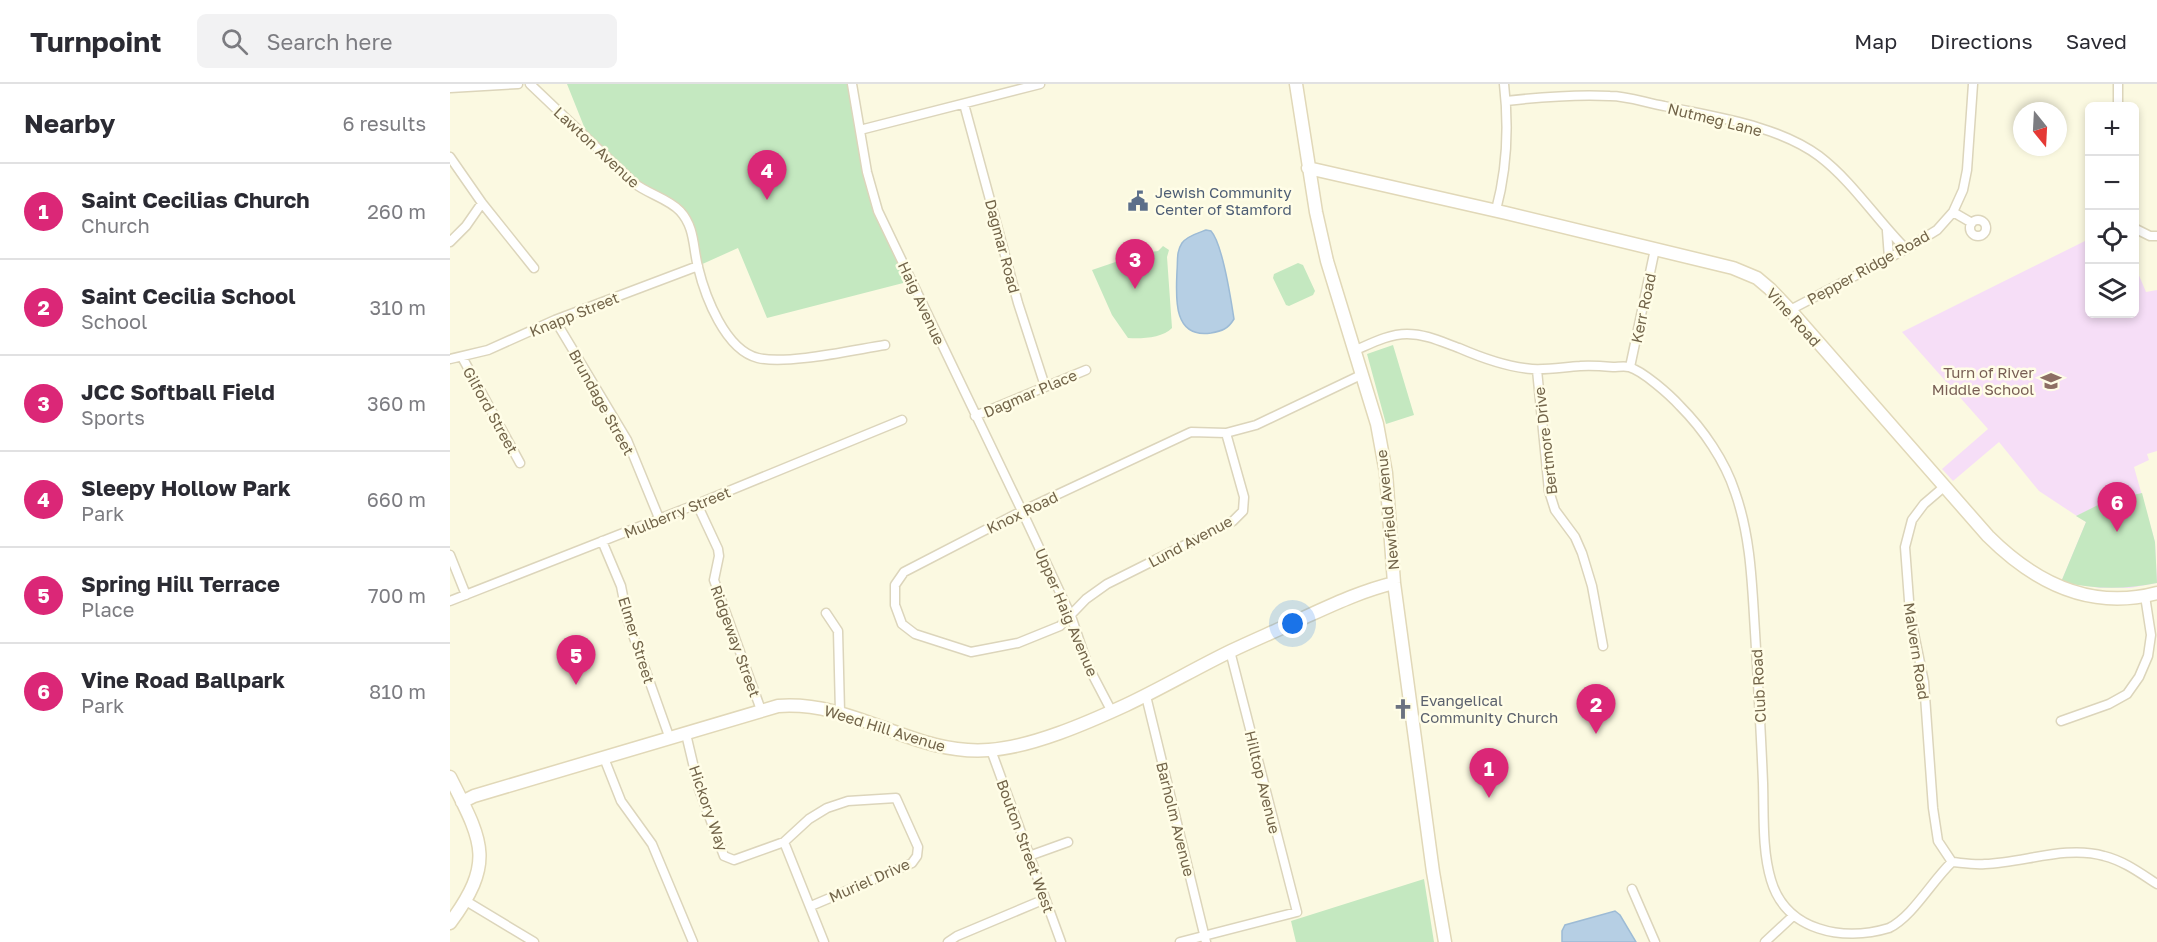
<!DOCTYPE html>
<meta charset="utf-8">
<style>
:root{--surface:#fff;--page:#f2f2f3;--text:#2b2b33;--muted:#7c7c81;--line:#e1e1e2;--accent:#db2777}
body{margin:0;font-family:"Golos Text",sans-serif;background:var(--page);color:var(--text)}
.controls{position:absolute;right:18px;top:18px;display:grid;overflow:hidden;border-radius:9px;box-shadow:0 3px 9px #0003}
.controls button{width:54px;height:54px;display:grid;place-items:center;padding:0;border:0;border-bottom:2px solid var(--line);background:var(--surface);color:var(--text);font:30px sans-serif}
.compass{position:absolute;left:1563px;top:18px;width:54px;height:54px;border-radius:50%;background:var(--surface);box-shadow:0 3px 9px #0003;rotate:162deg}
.you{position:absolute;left:843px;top:540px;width:21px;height:21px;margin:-15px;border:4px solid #fff;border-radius:50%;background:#1a73e8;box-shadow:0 0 0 9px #1a73e833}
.badge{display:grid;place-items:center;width:39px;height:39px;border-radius:50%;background:var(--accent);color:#fff;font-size:20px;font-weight:700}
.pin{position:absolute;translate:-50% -50px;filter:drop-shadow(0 2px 3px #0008)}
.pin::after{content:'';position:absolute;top:32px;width:21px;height:18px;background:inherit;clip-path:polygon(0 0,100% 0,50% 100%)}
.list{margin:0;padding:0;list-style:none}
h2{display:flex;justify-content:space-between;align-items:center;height:78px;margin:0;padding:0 24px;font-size:26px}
h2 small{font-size:20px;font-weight:400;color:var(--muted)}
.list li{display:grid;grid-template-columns:39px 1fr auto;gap:18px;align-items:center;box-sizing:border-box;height:96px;padding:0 24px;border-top:2px solid var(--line)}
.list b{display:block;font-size:22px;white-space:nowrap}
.list p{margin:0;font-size:20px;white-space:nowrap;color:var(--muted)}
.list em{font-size:20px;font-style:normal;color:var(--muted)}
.icon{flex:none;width:33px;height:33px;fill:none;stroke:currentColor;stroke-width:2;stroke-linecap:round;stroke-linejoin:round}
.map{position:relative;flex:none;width:1707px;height:858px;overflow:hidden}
header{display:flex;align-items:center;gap:36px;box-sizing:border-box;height:84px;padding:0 30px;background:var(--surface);border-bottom:2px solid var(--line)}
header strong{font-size:28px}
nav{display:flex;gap:33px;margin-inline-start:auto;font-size:21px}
.search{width:420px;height:54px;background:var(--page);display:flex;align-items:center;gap:15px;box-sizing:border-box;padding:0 21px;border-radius:9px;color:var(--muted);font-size:22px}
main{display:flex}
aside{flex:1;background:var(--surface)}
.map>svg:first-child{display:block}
</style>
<header>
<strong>Turnpoint</strong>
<div class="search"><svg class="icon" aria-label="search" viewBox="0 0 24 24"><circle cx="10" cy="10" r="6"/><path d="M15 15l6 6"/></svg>Search here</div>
<nav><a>Map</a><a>Directions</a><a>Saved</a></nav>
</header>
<main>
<aside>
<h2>Nearby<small>6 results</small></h2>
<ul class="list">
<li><span class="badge">1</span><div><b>Saint Cecilias Church</b><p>Church</p></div><em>260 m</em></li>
<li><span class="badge">2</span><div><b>Saint Cecilia School</b><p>School</p></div><em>310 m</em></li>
<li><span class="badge">3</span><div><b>JCC Softball Field</b><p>Sports</p></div><em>360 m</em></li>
<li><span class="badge">4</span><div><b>Sleepy Hollow Park</b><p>Park</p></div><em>660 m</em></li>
<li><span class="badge">5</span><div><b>Spring Hill Terrace</b><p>Place</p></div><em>700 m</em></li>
<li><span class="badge">6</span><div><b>Vine Road Ballpark</b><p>Park</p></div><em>810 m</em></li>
</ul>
</aside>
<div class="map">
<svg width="1707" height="858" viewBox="0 0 1707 858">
<rect width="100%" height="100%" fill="#fbf9e1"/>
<!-- education -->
<path fill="#f6def7" d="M1639,155L1640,230H1684L1685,182L1696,208L1707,206V367L1697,370L1699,376L1684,383L1705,458L1707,499L1680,504H1650L1611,498L1636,438L1589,407L1549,358L1503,397L1492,385L1538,345L1452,248Z"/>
<!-- green -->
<path fill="#c4e8c0" d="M117,0H402L423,111L461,197L317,234L288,164L248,182L247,169L230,127L193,107L141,60Z
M713,162L719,166L717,173L722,244C713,254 691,255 678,254L662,231L642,186L692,169L708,167Z
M848,179L853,181L865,207L863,211L839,222L836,221L823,194L824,190Z
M943,261L964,331L936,340L917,270Z
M1692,409L1705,458L1707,499C1674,506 1644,505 1611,498L1636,438L1626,432L1656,417Z
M974,795L984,858H846L841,837Z"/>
<!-- water -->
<path fill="#b6cfe4" stroke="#9dbbd5" stroke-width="1.5" d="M756,146L761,147C773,160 781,216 784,235C778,245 772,247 761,249C722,255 726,212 727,187C728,177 726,168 732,159C737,152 748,149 756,146Z
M1165,827L1170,831L1186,858H1112V847L1115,841Z"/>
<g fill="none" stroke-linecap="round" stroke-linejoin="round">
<!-- street casing -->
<g stroke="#dcd5bb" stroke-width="11">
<path id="street" d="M80,0L184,99C198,110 219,115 230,127C245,143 243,164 248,183C255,212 275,266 308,274C337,281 403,266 435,261
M402,0L417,88L428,127L572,427L621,532L638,582L662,628
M0,4L68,0
M1056,17C1091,13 1125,10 1160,12C1178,12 1196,19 1214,22C1264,33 1327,41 1369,72C1403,98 1426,135 1456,165
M514,20L568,219L595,302
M1668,22V0
M410,46L590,0
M0,73L32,119L84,184
M1046,126C1057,85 1059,43 1054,0
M1503,128L1522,139
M1520 144a8 8 0 1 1 16 0a8 8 0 1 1-16 0Z
M1684,144L1700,152H1707
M1437,147L1439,174
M0,158L16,142L32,119
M1340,226L1456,165L1487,146L1503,128L1513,106L1517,86L1523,0
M105,236L177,356L209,434
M906,266C922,259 939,250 957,250C976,250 992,258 1009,264C1032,274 1056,283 1082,285C1098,286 1114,283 1130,282C1141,281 1152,282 1163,283C1168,283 1174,282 1179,283C1193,287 1220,311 1230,322C1253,345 1275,377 1285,408C1301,453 1302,501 1305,548C1308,598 1311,649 1313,699C1314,731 1312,766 1321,796C1336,847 1393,858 1439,844C1463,832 1481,798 1502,778C1513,779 1524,781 1535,780C1573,779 1616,761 1654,772C1674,777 1690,789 1707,800
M12,273L70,379
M0,275L38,266L105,236L248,182
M1180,283L1205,165
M1087,286L1099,407L1105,426L1125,453L1132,469L1142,502L1153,562
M525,332L636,286
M776,349L794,413L793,427L783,437L657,500L636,515L610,542L568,559L521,568L465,550L452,540L445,521V501L454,488L572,427L741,348L776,349L806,341L913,290
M1495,402L1474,420L1462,436L1455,463L1460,530L1474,598L1483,724L1488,757L1502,778
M247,420L268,465L269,472L264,496L311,626
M152,457L171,502L178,537L220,655
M0,471L16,511
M0,517L247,420L452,336
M376,529L388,547L390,628
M696,612L756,858
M1611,637L1659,620L1677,610L1689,593L1698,572L1701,551L1695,512
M236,650L249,705L274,772L284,776L334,758L359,735L377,724L398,717L446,714L468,763L467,772L462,779L361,822
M541,666L611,858
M154,674L171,717L202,760L243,858
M334,758L374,858
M579,772L618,758
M1182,805L1205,858
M16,817L84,858
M498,858L507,852L595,815
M730,858L847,828L780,567
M1315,858L1343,832"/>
</g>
<!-- secondary casing -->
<g stroke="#e1d8b8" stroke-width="15">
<path id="secondary" d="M846,0L866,128L877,177L927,340L936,389L944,499L983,788L995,858
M858,84L1056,129L1283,184L1307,194L1320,205L1340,226L1538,452C1584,498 1640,527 1707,509
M0,693C32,757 46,777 0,839
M12,718L24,712L328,622C405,616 463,672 539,666C582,663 637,639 676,621C712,604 746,584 781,567C804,556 828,546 851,535C882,521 911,507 944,499"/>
</g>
<!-- street -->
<use href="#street" stroke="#fff" stroke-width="8"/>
<!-- secondary -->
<use href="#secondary" stroke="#fff" stroke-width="12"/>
</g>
<!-- icons -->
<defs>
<g id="civic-bare" transform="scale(1.62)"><path d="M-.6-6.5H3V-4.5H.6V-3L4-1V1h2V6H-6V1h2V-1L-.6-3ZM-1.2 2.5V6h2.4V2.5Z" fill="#5c6f8a" stroke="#fffde7" stroke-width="2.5" paint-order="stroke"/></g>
<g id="school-bare" transform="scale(1.62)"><path d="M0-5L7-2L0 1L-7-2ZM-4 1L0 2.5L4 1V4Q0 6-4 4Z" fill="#8d6e63" stroke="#fffde7" stroke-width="2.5" paint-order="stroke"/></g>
<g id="church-bare" transform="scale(1.62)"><path d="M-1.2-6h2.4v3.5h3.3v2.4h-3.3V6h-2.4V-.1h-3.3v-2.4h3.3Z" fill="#6b7280" stroke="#fffde7" stroke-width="2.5" paint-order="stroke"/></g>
</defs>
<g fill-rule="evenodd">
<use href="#civic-bare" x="688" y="117"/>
<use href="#school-bare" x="1601" y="297"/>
<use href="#church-bare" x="953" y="625"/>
</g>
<g text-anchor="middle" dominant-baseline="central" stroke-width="5" stroke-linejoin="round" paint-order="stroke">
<!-- street labels -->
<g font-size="15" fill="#726449" stroke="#fffde7">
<text transform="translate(1265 35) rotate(14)">Nutmeg Lane</text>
<text transform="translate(147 63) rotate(43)">Lawton Avenue</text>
<text transform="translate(553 162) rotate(75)">Dagmar Road</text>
<text transform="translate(1418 183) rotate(-29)">Pepper Ridge Road</text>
<text transform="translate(472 219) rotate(65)">Haig Avenue</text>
<text transform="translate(1193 224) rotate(-78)">Kerr Road</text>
<text transform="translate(124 230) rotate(-22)">Knapp Street</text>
<text transform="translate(1344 233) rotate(48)">Vine Road</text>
<text transform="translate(580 309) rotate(-23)">Dagmar Place</text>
<text transform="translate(152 318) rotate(61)">Brundage Street</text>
<text transform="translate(41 326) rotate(61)">Gilford Street</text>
<text transform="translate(1095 357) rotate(-97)">Bertmore Drive</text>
<text transform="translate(937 426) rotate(-96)">Newfield Avenue</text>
<text transform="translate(227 428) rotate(-22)">Mulberry Street</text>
<text transform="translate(572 428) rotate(-26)">Knox Road</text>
<text transform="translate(740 457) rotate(-28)">Lund Avenue</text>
<text transform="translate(617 528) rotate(67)">Upper Haig Avenue</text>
<text transform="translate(187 556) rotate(73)">Elmer Street</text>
<text transform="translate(286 557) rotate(70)">Ridgeway Street</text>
<text transform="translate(1467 567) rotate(81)">Malvern Road</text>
<text transform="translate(1308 602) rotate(-93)">Club Road</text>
<text transform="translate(435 644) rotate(17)">Weed Hill Avenue</text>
<text transform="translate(813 698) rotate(76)">Hilltop Avenue</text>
<text transform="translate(259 724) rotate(71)">Hickory Way</text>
<text transform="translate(726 735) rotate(76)">Barholm Avenue</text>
<text transform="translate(576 762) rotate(70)">Bouton Street West</text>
<text transform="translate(419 796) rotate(-24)">Muriel Drive</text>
</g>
<!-- service labels -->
<g font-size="15" fill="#4e5e75" stroke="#fffde7" text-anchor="start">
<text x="705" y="108">Jewish Community<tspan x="705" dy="17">Center of Stamford</tspan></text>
</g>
<!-- education labels -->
<g font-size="15" fill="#785e54" stroke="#fffde7" text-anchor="end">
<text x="1584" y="288">Turn of River<tspan x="1584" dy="17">Middle School</tspan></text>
</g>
<!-- worship labels -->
<g font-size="15" fill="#5b616d" stroke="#fffde7" text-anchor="start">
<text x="970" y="616">Evangelical<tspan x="970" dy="17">Community Church</tspan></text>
</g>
</g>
</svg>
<div class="controls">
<button>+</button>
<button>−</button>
<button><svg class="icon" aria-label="locate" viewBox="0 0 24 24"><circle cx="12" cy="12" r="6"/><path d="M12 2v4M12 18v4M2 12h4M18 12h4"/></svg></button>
<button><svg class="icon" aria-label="layers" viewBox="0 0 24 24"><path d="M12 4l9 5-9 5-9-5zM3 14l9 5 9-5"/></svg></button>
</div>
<svg class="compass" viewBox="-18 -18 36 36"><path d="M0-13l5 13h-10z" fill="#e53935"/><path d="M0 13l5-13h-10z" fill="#7c7c81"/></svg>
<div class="you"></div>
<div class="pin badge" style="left:1039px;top:714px">1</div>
<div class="pin badge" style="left:1146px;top:650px">2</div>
<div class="pin badge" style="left:685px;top:205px">3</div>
<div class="pin badge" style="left:317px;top:116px">4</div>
<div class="pin badge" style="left:126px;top:601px">5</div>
<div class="pin badge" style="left:1667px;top:448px">6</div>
</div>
</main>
